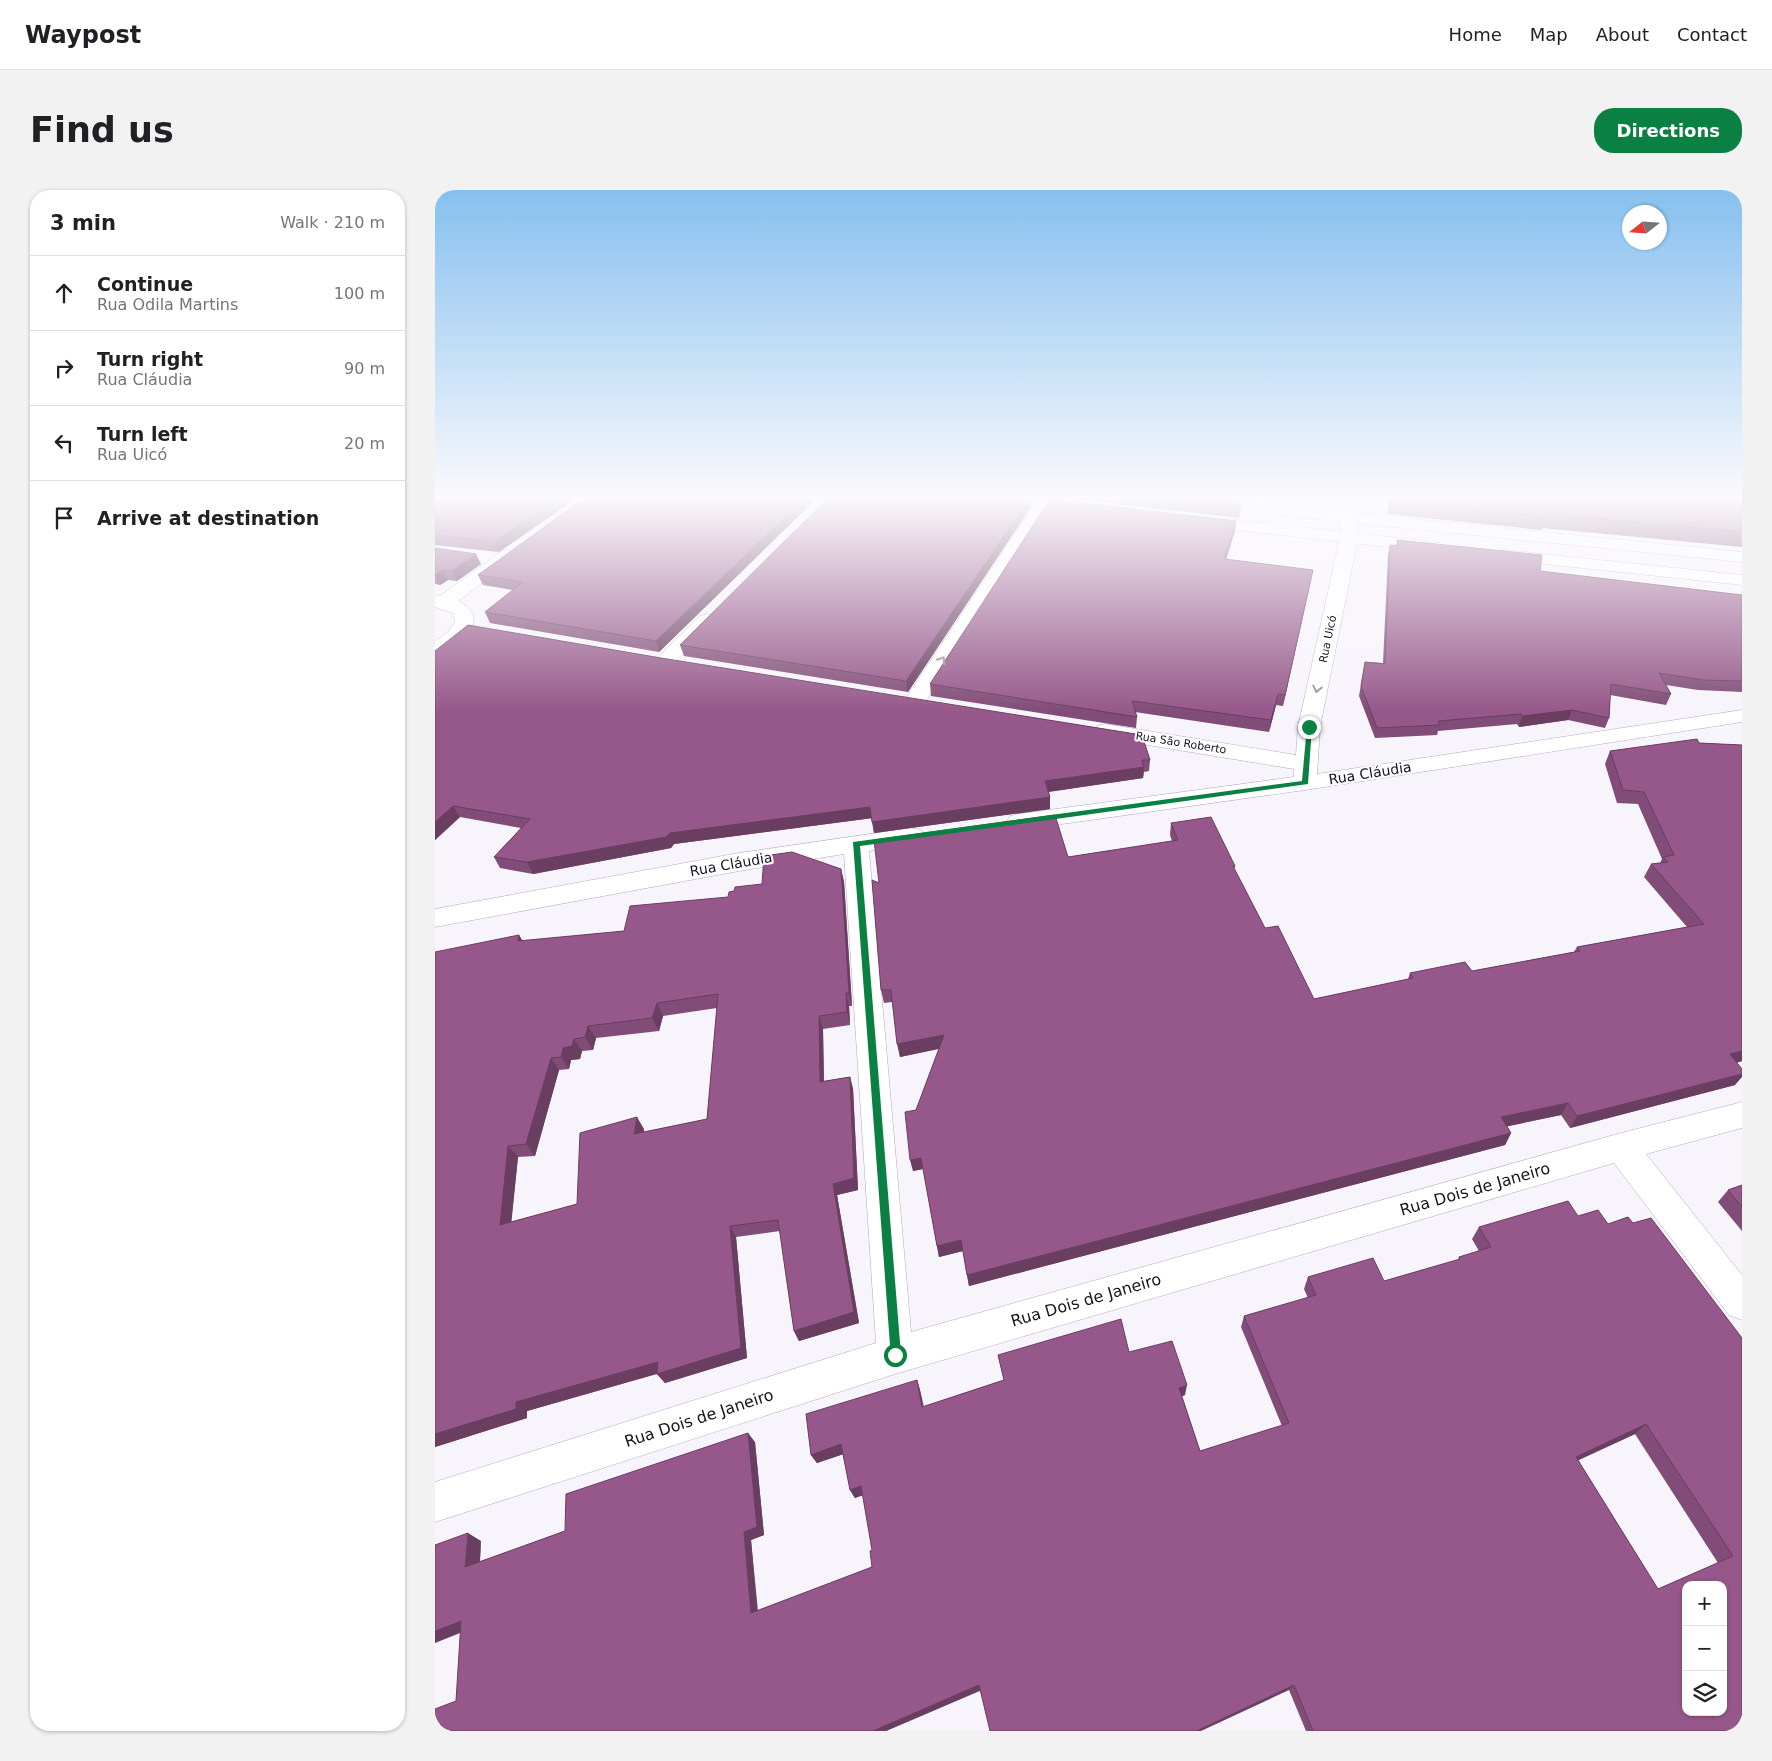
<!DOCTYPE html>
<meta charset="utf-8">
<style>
:root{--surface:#fff;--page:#f2f2f2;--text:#202124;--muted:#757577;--line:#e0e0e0;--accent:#0b8043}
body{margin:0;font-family:"DejaVu Sans",sans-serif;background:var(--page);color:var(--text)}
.controls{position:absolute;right:15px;bottom:15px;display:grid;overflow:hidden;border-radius:10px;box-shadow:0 1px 4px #0004}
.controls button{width:45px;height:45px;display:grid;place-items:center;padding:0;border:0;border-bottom:1px solid var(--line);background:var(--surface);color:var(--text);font:25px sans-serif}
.compass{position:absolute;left:1187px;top:15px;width:45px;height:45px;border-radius:50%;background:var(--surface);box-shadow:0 1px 4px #0004;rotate:253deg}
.stop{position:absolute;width:15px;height:15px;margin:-11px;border:4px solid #0b8043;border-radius:50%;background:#fff}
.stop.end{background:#0b8043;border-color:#fff;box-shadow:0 1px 5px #0008}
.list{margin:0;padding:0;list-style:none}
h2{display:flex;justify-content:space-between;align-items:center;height:65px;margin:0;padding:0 20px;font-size:21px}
h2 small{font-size:16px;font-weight:400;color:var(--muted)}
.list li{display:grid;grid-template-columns:32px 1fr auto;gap:15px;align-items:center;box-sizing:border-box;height:75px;padding:0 20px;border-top:1px solid var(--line)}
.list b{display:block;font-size:19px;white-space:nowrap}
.list p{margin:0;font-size:16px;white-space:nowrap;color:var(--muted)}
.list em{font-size:16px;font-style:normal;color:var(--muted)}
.icon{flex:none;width:28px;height:28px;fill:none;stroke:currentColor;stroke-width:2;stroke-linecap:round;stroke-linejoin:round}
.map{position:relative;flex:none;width:1307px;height:1541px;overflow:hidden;border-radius:20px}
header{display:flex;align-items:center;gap:30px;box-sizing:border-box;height:70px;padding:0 25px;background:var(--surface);border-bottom:1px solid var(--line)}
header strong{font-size:24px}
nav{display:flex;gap:28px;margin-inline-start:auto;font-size:18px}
.intro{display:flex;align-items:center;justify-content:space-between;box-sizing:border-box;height:120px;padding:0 30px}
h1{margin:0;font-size:35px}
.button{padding:12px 22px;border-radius:20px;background:var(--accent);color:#fff;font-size:18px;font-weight:700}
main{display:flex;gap:30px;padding:0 30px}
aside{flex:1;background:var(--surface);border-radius:20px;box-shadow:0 1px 4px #0004}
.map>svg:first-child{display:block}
</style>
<header>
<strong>Waypost</strong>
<nav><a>Home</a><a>Map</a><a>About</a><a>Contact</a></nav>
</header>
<div class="intro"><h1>Find us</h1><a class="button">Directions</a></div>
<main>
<aside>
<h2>3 min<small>Walk · 210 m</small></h2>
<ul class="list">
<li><svg class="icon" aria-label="ahead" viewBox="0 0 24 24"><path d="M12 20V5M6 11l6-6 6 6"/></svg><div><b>Continue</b><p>Rua Odila Martins</p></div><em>100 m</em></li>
<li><svg class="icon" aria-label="right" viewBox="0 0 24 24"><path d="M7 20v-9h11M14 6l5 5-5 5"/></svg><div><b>Turn right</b><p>Rua Cláudia</p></div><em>90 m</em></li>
<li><svg class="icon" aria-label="left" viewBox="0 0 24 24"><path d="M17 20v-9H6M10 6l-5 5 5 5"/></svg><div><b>Turn left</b><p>Rua Uicó</p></div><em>20 m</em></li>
<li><svg class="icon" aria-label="arrive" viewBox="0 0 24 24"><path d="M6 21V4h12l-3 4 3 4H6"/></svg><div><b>Arrive at destination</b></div></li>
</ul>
</aside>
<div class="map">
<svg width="1307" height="1541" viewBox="0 0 1307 1541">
<rect width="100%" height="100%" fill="#f7f4fb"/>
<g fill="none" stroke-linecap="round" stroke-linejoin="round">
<!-- street casing -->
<g stroke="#b4a7c8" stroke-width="1">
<path id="street" d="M608,307L616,308L618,311L491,511L488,516L480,517L472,516L469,511L602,311Z
M906,307H922L923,348L885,537L882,584L1307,520V532L870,600L584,640L575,638L572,632L575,626L584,624L859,587V579L670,548L662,546L659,541L662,536L670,534L861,565L863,537L905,348Z
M73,360L79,361L82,365L79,369L23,411C59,428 25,459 0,465V451L13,442L20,432L18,423L0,417V405L5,406L67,361Z
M272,424L279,426L282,430L279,434L237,475L230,477L223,475L220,471L223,467L265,426Z
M477,638L486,640L489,646L486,652L434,661L476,1142L1186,943L1307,912V938L1211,964L1307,1085V1130L1294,1125L1179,973L460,1184L0,1332V1292L441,1153L409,664L304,681L0,737V719L304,663Z"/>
</g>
<!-- secondary casing -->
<g stroke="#b4a7c8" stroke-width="1">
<path id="secondary" d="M563,307H611L649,311L655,312L657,316L655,320L649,321L571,312L565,310Z
M799,311L1307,362V372L793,320L791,316L793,312Z
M764,326L999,352L1005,353L1008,357L1005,361L999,362L758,335L756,331L758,327Z
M1069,360L1307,385V395L1063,369L1060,365L1063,361Z"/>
</g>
<!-- street -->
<use href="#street" fill="#fff" fill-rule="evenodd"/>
<!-- secondary -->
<use href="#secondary" fill="#fff" fill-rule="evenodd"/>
</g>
<!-- wall -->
<path fill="#814c77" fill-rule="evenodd" d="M0,307H143L64,362L0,355Z
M151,307H383L224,462L55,433L50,422L78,400L48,395L43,385Z
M595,307L596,317L473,502L249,466L245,455Z
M624,307H811L809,310L799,309L792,311L806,313L805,323L804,328Z
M833,307H857L856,309Z
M954,307H1307V357L1108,338L1107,340L952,324Z
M801,331L800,341L791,369L878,380L848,516L841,515L834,542L700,522L702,527L701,538L496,506L495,494Z
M962,350L1105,381L1307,405V502L1263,500L1231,495L1236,504L1231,515L1175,505L1174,528L1170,538L1133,530L1084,537L1082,534L1003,541L1002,545L940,548L924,506L930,472L948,473L953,365L955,355L961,356Z
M0,358L46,374L22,391L13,390L5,395L0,394Z
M0,461L715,570L714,581L709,582L708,588L614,602L615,619L439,643L437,628L239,654L236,658L98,684L65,678L59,667L86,638L25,627L0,650Z
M1264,553L1307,555V871L1301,873L1300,895L1135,938L1126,925L1072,936L1076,943L1070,955L534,1096L528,1061L504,1067L488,979L478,981L481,920L504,859L465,867L457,812L449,813L446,800L444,693L633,667L737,651L735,645L736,633L800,676L799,680L830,738L879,809L973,789L975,783L1037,781L1139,762L1142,757L1252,737L1209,687L1216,674L1225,673L1227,669L1203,614L1182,613L1170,574L1175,561Z
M406,679L409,692L417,816H414L415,835L388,839L389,891L415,887L418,899L423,1000L402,1005L424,1133L364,1151L359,1141L345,1041L301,1047L312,1168L230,1193L222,1184L92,1221V1228L0,1257L84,745L87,751L189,741L293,707L299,701L327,694ZM282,818L272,929L209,942V939L142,1014L76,1032L83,967L100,966L124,880L134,879L136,870L145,869L147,861L158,860L161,848L224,841L228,826Z
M1307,995V1041L1283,1012L1293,1000Z
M1143,1026L1173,1034L1198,1033L1307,1148V1541H871L854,1500H546L451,1541H0L21,1511L46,1351L45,1372L130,1341L320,1252L329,1345L316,1350L323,1421L437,1377V1360L428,1305L420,1308L415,1300L408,1264L382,1273L376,1265L482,1190L485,1200L488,1217L569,1190L563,1165L694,1162L750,1205L747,1206L765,1261L847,1236L806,1137L809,1126L873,1108L869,1099L873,1087L949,1091L1023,1070L1024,1067L1044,1061L1037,1049L1044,1037ZM1200,1244L1283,1373L1223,1399L1143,1270Z"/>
<!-- shaded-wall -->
<path fill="#693e61" d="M125,307H143L64,362L59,352Z
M371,307H383L224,462L221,451Z
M595,307L596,317L473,502L471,491Z
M790,307H799V309L791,311L789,317Z
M801,331L800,341L788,379L789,369Z
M41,364L46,374L22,391L17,381Z
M8,380L13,390L5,395L0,385Z
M878,380L876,390L848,516L850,505Z
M843,504L841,515L834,542L836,530Z
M1137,520L1133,530L1084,537L1087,526Z
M709,577L708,588L611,602L610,591Z
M615,607V619L439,643L437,632Z
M18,616L25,627L0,650V632Z
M435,617L438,628L239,654L236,658L98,684L92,672L235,643Z
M406,679L409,692L417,816L414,803Z
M84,745L92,758L83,751Z
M411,803L414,816L415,835L412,822Z
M222,813L228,826L224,841L217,828Z
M384,826L388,839L389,904L385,892Z
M153,836L161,848L158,860L150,847Z
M509,845L511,857L465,867L462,854Z
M139,849L147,861L145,869L136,870L134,879L126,867L128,858Z
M1307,861V871L1285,877L1295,864Z
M116,868L124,880L100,966L91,954Z
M1307,884V887L1300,895L1135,938L1142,926Z
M415,887L418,899L423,1000L402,1005L424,1133L364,1151L359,1141L398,994Z
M1133,913L1126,925L1060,939L1066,927Z
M202,927L209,939L206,956L199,944Z
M1076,943L1070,955L534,1096L532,1085Z
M73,956L83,967L75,1046L65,1035Z
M486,968L488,979L478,981L475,970Z
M295,1036L301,1047L312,1168L230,1193L222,1184L224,1183L92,1221V1228L0,1257V1244L81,1212Z
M526,1050L528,1061L504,1067L502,1056Z
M482,1190L485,1200L491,1226L487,1217Z
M752,1195L750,1205L742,1208L744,1198Z
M1211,1234L1200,1244L1131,1276L1141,1267Z
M313,1243L320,1252L329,1345L316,1350L323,1429L316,1423L309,1342Z
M406,1254L412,1263L382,1273L376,1265Z
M426,1296L431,1304L420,1308L415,1300Z
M33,1343L46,1351L44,1384L30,1377Z
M26,1431L40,1437L0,1453V1441Z
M544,1495L547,1500L451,1541H438Z
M859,1495L854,1500L766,1541H761Z"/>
<!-- building -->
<path fill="#96588a" stroke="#693e61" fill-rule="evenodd" d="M0,307H125L59,352L0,345Z
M151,307H371L221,451L50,422L88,392L43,385Z
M394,307H595L471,491L245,455Z
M706,307H790L792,311L806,313L805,318Z
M955,307H1307V342L1112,324V327L954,311Z
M615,309L801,331L789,369L878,380L850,505L843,504L836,530L697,511L702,527L495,494Z
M962,350L1107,365L1105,381L1307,405V491L1268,490L1224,483L1236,504L1176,494L1174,528L1137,520L1087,526L1086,524L1003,531L1005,535L942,538L926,496L930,472L950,474L955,355L964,356Z
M0,358L41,364L17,381L8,380L0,385Z
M33,435L226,468L707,545L715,570H707L709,577L610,591L615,607L437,632L435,617L235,643L231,647L92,672L59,667L95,629L18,616L0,632V461Z
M1262,549L1264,553L1307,555V861L1295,864L1307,879V884L1142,926L1133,913L1066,927L1076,943L532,1085L526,1050L502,1056L486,968L475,970L470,922L481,920L509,845L462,854L456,800H446L437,690L444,693L439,650L620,625L633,667L743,650L736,633L776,627L800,676H798L830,738L843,736L879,809L978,788L975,783L1030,772L1037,781L1145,761L1142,757L1269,734L1216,674L1233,672L1228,667L1239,665L1209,602L1188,600L1175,561Z
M357,662L406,679L414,803H411L412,822L384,826L385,892L415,887L419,988L398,994L419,1122L359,1141L343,1030L295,1036L306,1158L222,1184L223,1172L81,1212V1219L0,1244V762L84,745L83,751L189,741L195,716L293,707L294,702L299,701L300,697L327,694L329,666ZM283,804L272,929L199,944L202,927L145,943L142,1014L65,1035L73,956L91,954L116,868L126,867L128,858L137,856L139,849L150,847L153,836L217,828L222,813Z
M1307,995V1017L1293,1000Z
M1133,1011L1143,1026L1163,1020L1173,1034L1193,1027L1198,1033L1216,1028L1307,1148V1541H878L859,1495L761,1541H555L544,1495L438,1541H0V1519L21,1511L26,1431L0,1441V1355L33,1343L30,1377L130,1341L131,1304L313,1243L322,1337L309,1342L316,1423L437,1377L435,1361L437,1360L426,1296L415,1300L406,1254L376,1265L371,1224L482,1190L487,1217L569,1190L563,1165L686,1129L694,1162L737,1151L752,1195L744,1198L765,1261L854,1233L809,1126L881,1105L873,1087L938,1068L949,1091L1025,1069L1024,1067L1056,1057L1044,1037ZM1211,1234L1298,1366L1223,1399L1141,1267ZM1251,1395H1288V1522H1251Z"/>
<!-- one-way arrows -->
<defs><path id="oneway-chevron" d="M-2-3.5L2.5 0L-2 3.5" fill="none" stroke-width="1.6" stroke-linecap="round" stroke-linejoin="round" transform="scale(1.25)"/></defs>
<g stroke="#97949a">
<use href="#oneway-chevron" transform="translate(507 470) rotate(-57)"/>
<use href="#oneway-chevron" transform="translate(882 499) rotate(102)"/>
</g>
<!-- sky -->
<linearGradient id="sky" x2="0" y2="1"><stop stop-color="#86c0ef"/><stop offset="0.59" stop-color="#fbfafd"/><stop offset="1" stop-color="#fbfafd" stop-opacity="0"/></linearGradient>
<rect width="1307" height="522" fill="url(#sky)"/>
<!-- route -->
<path fill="#0b8043" d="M872,536L877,537L873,594L425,656L466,1165L464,1169L460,1170L456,1169L418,652L867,591Z"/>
<g text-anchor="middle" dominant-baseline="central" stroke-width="4" stroke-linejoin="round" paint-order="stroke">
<!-- far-street labels -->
<g font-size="11" fill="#17121e" stroke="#fff">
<text transform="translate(893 449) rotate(-78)">Rua Uicó</text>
<text transform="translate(746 553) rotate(9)">Rua São Roberto</text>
</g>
<!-- street labels -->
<g font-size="14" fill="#17121e" stroke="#fff">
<text transform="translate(935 583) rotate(-9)">Rua Cláudia</text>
<text transform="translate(296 674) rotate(-10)">Rua Cláudia</text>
</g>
<!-- near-street labels -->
<g font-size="16" fill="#17121e" stroke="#fff">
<text transform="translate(1040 999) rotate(-16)">Rua Dois de Janeiro</text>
<text transform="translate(651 1110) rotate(-16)">Rua Dois de Janeiro</text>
<text transform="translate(264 1228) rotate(-18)">Rua Dois de Janeiro</text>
</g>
</g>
</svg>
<div class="controls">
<button>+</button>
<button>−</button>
<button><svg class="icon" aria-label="layers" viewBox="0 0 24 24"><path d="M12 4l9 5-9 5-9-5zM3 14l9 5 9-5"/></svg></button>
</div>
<svg class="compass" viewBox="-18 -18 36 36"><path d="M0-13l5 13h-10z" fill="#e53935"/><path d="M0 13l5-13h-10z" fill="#757577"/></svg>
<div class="stop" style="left:460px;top:1165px"></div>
<div class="stop end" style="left:874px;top:537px"></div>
</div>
</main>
